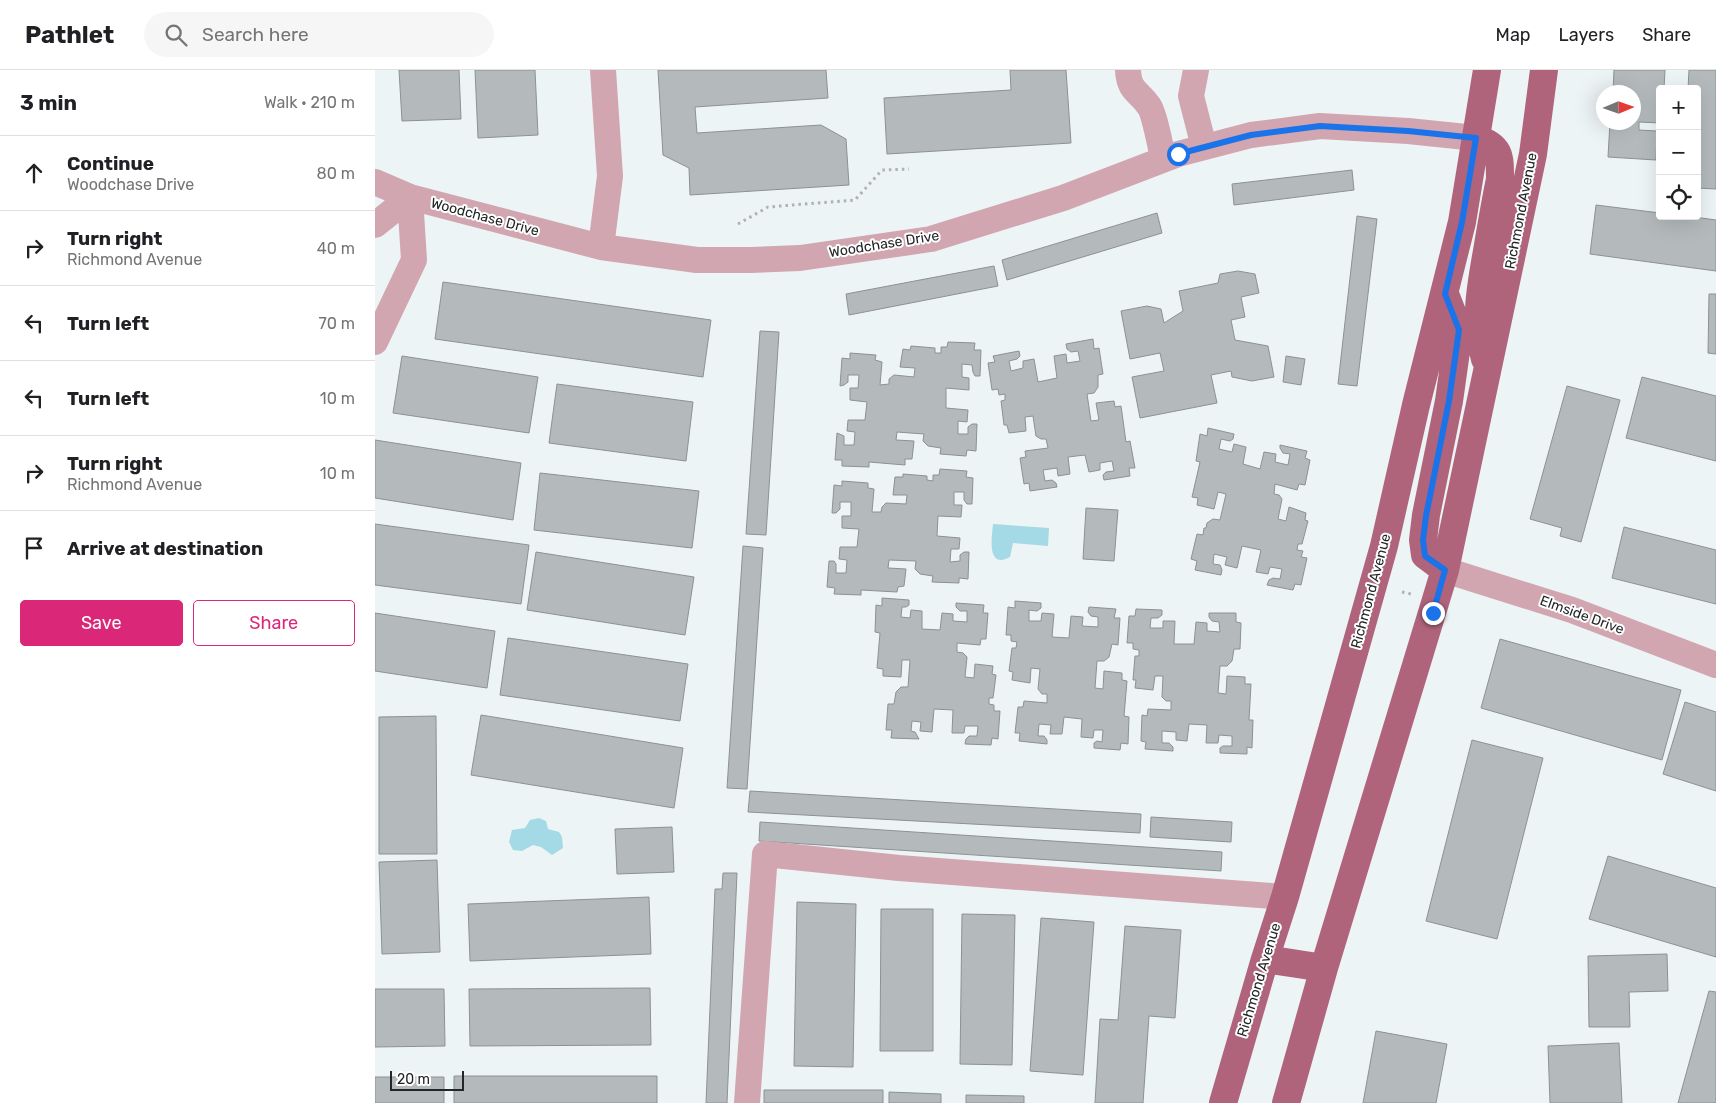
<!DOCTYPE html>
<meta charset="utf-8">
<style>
:root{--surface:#fff;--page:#f6f6f6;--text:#202124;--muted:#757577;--line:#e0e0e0;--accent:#db2777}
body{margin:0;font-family:Rubik,sans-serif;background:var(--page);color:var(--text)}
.controls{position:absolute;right:15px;top:15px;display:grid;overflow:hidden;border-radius:5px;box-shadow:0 5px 20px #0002}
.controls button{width:45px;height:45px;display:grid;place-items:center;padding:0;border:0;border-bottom:1px solid var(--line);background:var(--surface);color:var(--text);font:25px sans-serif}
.compass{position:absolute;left:1221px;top:15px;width:45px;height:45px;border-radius:50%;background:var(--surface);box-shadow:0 5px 20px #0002;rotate:88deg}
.scale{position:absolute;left:15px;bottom:12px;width:74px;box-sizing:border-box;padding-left:5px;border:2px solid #232526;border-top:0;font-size:14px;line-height:18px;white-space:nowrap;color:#232526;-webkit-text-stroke:4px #fff;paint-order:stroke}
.stop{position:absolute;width:15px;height:15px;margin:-11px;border:4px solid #1a73e8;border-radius:50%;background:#fff}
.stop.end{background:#1a73e8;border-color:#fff;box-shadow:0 1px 5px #0008}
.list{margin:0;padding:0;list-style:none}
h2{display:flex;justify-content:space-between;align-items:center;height:65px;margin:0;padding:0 20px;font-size:21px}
h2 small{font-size:16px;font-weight:400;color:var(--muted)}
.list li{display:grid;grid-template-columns:32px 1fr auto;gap:15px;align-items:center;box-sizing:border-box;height:75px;padding:0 20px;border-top:1px solid var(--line)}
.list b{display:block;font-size:19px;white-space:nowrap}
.list p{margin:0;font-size:16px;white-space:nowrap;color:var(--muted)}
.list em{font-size:16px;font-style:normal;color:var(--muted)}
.actions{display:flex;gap:10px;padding:15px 20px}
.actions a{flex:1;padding:11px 0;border:1px solid var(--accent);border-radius:5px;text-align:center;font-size:18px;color:var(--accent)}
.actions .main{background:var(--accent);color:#fff}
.icon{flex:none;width:28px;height:28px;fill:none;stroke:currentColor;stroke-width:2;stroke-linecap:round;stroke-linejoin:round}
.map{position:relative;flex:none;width:1341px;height:1033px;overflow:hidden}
header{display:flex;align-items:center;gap:30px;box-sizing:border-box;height:70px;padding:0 25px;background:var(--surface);border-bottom:1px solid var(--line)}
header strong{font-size:24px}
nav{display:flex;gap:28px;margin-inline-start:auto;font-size:18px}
.search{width:350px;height:45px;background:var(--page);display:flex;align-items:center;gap:12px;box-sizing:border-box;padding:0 18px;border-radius:28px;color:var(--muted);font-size:19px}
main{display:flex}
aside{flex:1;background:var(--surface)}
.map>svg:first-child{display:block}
</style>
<header>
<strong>Pathlet</strong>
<div class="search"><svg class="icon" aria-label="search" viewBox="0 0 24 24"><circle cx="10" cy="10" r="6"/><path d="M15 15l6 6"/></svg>Search here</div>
<nav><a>Map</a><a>Layers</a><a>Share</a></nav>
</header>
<main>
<aside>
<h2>3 min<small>Walk · 210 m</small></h2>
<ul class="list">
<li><svg class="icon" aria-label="ahead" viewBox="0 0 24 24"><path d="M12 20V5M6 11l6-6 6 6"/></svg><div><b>Continue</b><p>Woodchase Drive</p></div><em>80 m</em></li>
<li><svg class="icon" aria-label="right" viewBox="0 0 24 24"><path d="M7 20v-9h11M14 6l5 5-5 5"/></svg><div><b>Turn right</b><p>Richmond Avenue</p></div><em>40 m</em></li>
<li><svg class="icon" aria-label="left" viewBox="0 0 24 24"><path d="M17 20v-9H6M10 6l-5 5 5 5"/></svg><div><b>Turn left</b></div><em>70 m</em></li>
<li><svg class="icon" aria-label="left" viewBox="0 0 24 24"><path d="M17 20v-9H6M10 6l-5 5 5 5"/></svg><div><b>Turn left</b></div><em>10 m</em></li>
<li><svg class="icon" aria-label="right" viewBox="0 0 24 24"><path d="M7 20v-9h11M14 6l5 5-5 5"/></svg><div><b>Turn right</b><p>Richmond Avenue</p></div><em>10 m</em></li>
<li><svg class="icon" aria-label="arrive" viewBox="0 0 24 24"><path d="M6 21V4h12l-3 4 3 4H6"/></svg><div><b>Arrive at destination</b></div></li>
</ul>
<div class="actions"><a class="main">Save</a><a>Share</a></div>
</aside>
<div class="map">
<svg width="1341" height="1033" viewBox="0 0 1341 1033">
<rect width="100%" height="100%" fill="#edf4f5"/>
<!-- water -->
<path fill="#a3dae5" d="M618,454L674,458L673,476L638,473L635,487C611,500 617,466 618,454Z
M164,748L171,751L173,759L184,762L187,767L188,778L177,785L166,777L158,775L147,781L138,780L134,772L137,760L150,758L155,750Z"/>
<!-- building -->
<path fill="#b4babc" stroke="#8c9293" d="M24,0H84L86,49L27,51Z
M100,0H160L163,65L103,68Z
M283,0H451L453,28L320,37L322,63L446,55L471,69L474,115L315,125L314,98L288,85Z
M635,0H691L696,73L512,84L509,28L636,20Z
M1239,0H1290L1289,19H1285V53L1264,52V60L1282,61L1281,90L1233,87L1235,52H1258V22H1238Z
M1314,0H1341V119L1322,118V19H1313Z
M977,100L979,120L859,135L857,114Z
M1221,135L1285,143V146H1312L1341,150V201L1215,184Z
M782,143L787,163L632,210L627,190Z
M982,146L1002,149L982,316L963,314Z
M619,196L623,216L474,245L471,224Z
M863,201L880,204L884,223L866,227L870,247L856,250L860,270L893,276L899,307L877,311L857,307L856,301L836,305L842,333L765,348L757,307L789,301L785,283L755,289L746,241L772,236L786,239L789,253L808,241L804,221L843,213L845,204Z
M68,212L336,250L328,307L60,269Z
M1334,224H1341V284L1333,283Z
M385,261L404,262L391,465L371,464Z
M718,269L719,279L724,278L728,304L723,305V317L719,323L712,324L716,351L724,350L721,333L739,331L740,337L746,336L751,372L755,371L760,398H754L755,406L729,410L728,405L731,402L739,401L737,391L725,393V400L714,402L710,385L693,387L695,404L683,406L682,398L668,400L670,411L677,410L681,413L682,417L655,421L654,413L649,414L645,388L651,387L650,381L673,378L671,369H666L661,366L658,346L650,347L651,361L634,363L632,355H629L626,331L630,330V324L624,325L623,319L617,320L613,293L620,292L618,286L644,281L645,286L642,289L634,291L636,301L648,298V291L659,289L663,312L682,308L679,286L691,284L692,293L705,291L703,281L696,282L692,279L691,274Z
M573,272L600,273L599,280H606L605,306H600L598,302L597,295L587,294V307L594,308V320L571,318V338L593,340L592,352L583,351V364H593V357L597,354H602L601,381L592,380L591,386L565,384L566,378L553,376L548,371L549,364L522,362L521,370L539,371L537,389H530V395L494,392V397L467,396V390H460L462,363L469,366V375H479L480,362L472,361L473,350H490L492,332L475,330V318H483L484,305H473V312L469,315L465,316L467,288L475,289V283L501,285L500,290L507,292L505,315L514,314V309L519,305L539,307L540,298L525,297L528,279L535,280L536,276L560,278V283H566V277H572Z
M27,286L163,307L154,363L18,343Z
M911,286L930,289L926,315L908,312Z
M1267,307L1341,326V391L1251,368Z
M182,314L318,332L311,391L174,373Z
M1192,316L1245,330L1206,472L1185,466L1187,458L1155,449Z
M833,358L859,364L858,369L855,371L846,369L844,379L857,382L859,374L871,377L868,394L885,399L889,382L901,384L900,392L913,395L915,384L908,383L905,378V375L932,381L930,388L935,390L930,415L924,414L922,420L900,414L899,424L904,425L907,429L903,449L911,451L914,437L931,443L930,450L933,451L927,474H923L922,480L928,481L926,487L932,488L926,515L920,514L918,520L892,515L894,510L898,508L905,509L907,499L895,497L893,504L881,502L886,480L867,476L862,498L850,495L852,487L839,484L838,494L845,495L847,500L846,505L820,500L822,491L816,489L822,464L828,465L829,458H831L832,453L838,449L845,450L851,424L843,422L839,439L822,435L823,428L817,427L825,392L821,391L825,364L832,366Z
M0,370L146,393L138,450L0,428Z
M565,399L592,401L591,407L598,408L597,434H592L589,430V422H579V435H587L586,447L563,446L562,466L585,468L584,479H576L575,492L585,491V485L589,482H594L593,509L584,508V513L557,512L558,506L545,504L540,499L541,491L514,490L513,498L531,499L529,516L523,517L522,522L486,520V525L459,524L460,518L452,517L454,491H459L461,494V503H471L472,490L464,489L465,477H482L484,459L467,458V446H476V432H465V439L461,443H457L459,415L467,416V411L493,413V418L499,419L497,442H506L507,437L511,433L531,434L532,425H518L520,407H528V404L552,406V410L558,411V405H564Z
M165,403L324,421L317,478L159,460Z
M711,438L743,440L739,491L708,489Z
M0,454L154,475L146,534L0,515Z
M1249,457L1341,480V534L1237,508Z
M368,476L388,478L372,719L352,718Z
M161,482L319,507L310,565L152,540Z
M507,528L534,530V535L531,537H527L526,547L535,548L536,540L547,541V559L565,560L567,543L578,544V551L592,552V541H585L581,537V533L609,535L608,543H613L611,569H606L605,575L582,573V582L588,583L592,587L590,607L599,608L600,594L618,596L617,604L621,605L618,628H614V634L619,635V641H625L623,669L617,668L616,675L590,674L591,669L594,666H602L603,656H590L589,663H577L578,640L559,639L557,662L545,661L546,652L537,651L536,661L540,662L544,669L516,668L517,660H511L513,634H519L521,622L526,617H533L535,590H527L526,607L508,606V599L502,598L505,563L500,562L501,535L507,536Z
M640,531L666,533V538L662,541L654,540V551H666L667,543L679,544L677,567L694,568L696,546L708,547L707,556L723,557V547L716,546L713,542L714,537L741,539L739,548H745L743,575L737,574L734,587L729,591H722L720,618L728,619L729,601L747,603V610L752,611L749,646L754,647L753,674L746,673L745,680L719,678V673L722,671L727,672L728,660H719L718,668L706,667L707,649L689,647L687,664H675L676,655L664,654L663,666H669L672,670V674L644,671L645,663H640L643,637H648L649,631L672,633V624H667L663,619L665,599L656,598L655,613L637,610L638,602L634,601L637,578H641L642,572L636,571V565H631L633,537L640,538Z
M761,539L787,540V545L783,548H776L775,558H788V551H800L799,574H819L821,552L832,553V561L845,562L844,552L837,551L834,547V543H861V552L866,553L865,579H859L857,591L852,596H845L843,623L851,624L852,606L870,607V614H876L874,650H878L877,678L872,677V684L845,683V678L848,676H857V666L844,665L843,673H831L832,655L814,654L812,671L801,670V662L787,661V673H794L798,677V681L770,679L771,672L766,671L767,645L772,646L773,639L796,640V631H791L787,627L788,606H780L778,620L760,618L761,610H758L760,586H764V580L758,579V573H752L754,546H760Z
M0,543L120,561L112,618L0,601Z
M133,568L313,594L305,651L125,625Z
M1125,569L1306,620L1287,690L1106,638Z
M1310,632L1341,642V721L1288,704Z
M106,645L308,678L299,738L96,705Z
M61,646L62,784H4V647Z
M1097,670L1168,688L1122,869L1051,851Z
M375,721L766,744L765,763L373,742Z
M776,747L857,752L856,772L775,767Z
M385,752L847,782L846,801L384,771Z
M297,757L299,802L242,804L240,759Z
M1233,786L1341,818V887L1214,849Z
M62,790L65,882L7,884L4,792Z
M348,803H362L352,1033H331L340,819H347Z
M274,827L276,884L95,891L93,834Z
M422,832L481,834L478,997L419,996Z
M506,839H558V981H505Z
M587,844L640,845L637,995L585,994Z
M666,848L719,852L708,1005L655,1001Z
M750,856L806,860L800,948L774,946L768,1033H720L725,949L743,950Z
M1292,884L1293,921L1254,922L1255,957H1214L1213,886Z
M275,918L276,975L95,976L94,919Z
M0,919H69L70,976L0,977Z
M1334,921L1341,922V1033H1303Z
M1001,961L1072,974L1061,1033H988Z
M1244,973L1247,1033H1175L1173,976Z
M79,1006H282V1033H79Z
M0,1007H69V1033H0Z
M389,1020H508V1033H389Z
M514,1022L566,1024V1033H514Z
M591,1025L649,1026V1033H591Z"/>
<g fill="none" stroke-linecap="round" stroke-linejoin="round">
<!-- path -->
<path stroke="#adb2b3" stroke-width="3" stroke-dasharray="2.5 4" stroke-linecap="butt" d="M363,154L393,137L480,130L507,100L534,99
M1027,522L1036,524"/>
<!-- minor -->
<path stroke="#d1a6b1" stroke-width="26" d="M753,0C754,22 764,21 774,36C779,43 786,78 788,89
M821,0L816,26L829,77
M0,112L35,127L226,177L322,190H376L425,188L556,169L688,128L803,84L876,65L945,56L1033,61L1101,68
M0,155L35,127
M226,177L235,106L228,0
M0,272L39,190L35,127
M1070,500L1197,540L1341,595
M372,1033L390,784L524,798L910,827"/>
<!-- major -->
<path stroke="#af647c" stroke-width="28" d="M1101,68C1125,77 1125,84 1125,109C1120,133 1116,157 1112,181C1105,221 1099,249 1110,289
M1070,224L1084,260L1074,331L1051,445L1048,470L1050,485L1070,500
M890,889L949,898
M848,1033L890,889L910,827L1009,476L1041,335L1087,152L1112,0
M911,1033L949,898L1070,500L1158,84L1169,0"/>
</g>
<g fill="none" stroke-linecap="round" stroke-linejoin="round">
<!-- route -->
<path stroke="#1a73e8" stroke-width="6" d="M803,84L876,65L945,56L1033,61L1101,68L1087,152L1070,224L1084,260L1074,331L1051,446L1048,470L1050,486L1070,500L1058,543"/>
</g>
<g text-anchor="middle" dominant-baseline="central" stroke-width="4" stroke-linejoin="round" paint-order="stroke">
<!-- street labels -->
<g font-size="14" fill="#232526" stroke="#fff">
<text transform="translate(1146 141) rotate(-79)">Richmond Avenue</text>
<text transform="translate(110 147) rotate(15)">Woodchase Drive</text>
<text transform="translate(509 174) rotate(-9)">Woodchase Drive</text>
<text transform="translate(996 521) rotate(-75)">Richmond Avenue</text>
<text transform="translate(1207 545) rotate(20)">Elmside Drive</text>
<text transform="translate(884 910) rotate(-73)">Richmond Avenue</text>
</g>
</g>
</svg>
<div class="controls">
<button>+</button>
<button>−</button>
<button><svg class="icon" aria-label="locate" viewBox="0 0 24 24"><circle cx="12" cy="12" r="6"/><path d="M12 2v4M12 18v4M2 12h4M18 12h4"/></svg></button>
</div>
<svg class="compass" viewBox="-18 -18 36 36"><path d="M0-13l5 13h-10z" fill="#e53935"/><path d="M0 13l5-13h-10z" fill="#757577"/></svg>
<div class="scale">20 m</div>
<div class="stop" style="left:803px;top:84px"></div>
<div class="stop end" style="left:1058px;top:543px"></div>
</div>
</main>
